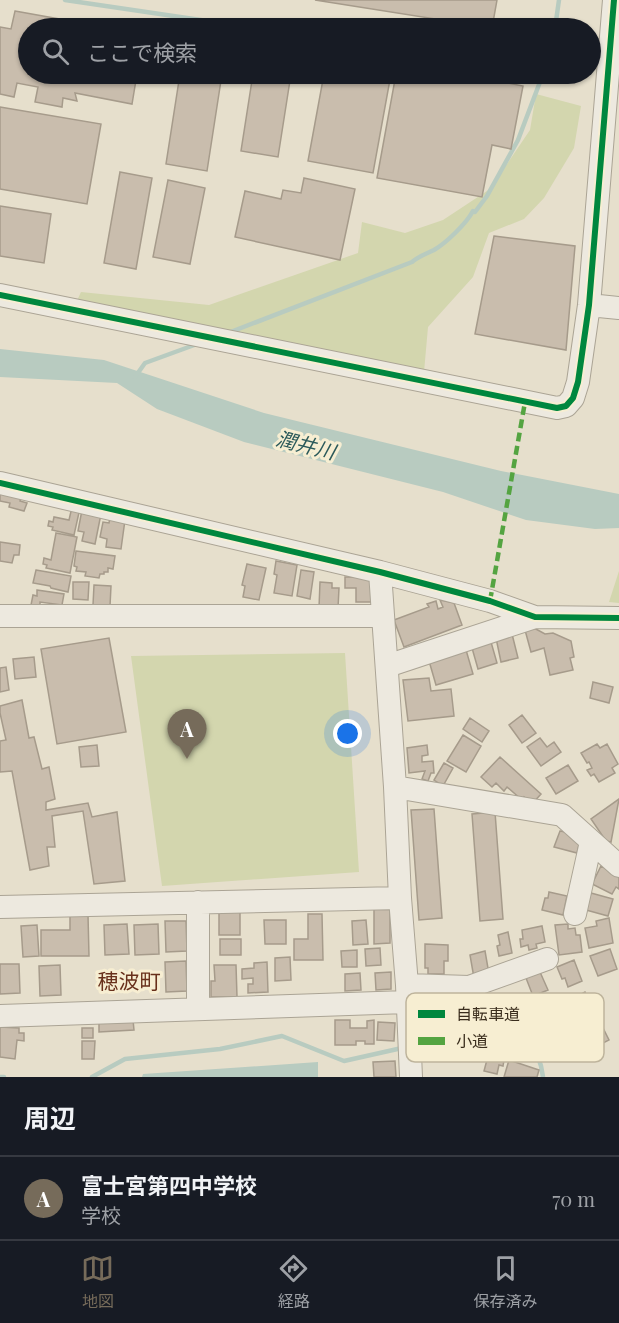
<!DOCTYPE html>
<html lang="ja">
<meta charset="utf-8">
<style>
:root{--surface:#171b24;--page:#242831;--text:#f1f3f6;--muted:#9ea1a6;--line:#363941;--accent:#766b5a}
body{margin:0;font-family:"Playfair Display","Noto Sans JP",serif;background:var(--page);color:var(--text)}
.you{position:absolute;left:348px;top:734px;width:21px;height:21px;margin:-15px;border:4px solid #fff;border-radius:50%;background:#1a73e8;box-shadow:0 0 0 9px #1a73e833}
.badge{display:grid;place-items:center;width:39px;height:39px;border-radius:50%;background:var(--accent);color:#fff;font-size:20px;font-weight:700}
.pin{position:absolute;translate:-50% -50px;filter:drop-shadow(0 2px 3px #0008)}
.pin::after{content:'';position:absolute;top:32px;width:21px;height:18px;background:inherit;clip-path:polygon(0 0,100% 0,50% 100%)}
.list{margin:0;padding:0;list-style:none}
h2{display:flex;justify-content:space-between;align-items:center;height:78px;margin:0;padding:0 24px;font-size:26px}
h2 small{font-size:20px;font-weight:400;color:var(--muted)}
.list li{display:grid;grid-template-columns:39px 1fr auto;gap:18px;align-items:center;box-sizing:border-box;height:84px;padding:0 24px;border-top:2px solid var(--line)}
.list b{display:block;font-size:22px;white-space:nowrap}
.list p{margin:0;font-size:20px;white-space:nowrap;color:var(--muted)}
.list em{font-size:20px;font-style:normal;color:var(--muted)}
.icon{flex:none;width:33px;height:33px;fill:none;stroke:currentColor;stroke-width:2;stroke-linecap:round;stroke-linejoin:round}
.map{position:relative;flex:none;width:619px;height:1077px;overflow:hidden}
.search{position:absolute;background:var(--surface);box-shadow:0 2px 4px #0004;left:18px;right:18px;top:18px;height:66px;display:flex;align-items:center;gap:15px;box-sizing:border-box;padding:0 21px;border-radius:33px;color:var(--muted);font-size:22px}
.sheet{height:162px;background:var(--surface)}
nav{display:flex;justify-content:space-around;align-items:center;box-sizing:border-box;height:84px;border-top:2px solid var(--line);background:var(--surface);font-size:16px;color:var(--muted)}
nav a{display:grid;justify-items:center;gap:3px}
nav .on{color:var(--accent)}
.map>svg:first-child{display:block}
</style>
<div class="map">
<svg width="619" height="1077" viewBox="0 0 619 1077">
<rect width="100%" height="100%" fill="#e6dfcc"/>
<!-- green -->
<path fill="#d3d6ae" d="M536,94L581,106L574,148L544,198L524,219L489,233L473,277L428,327L424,372L75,305L81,292L209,305L358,253L362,222L405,233L443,220L490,189L530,130Z
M619,571V603L609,602Z
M345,653L359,872L162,886L131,656Z"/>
<!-- water -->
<path fill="#b8cbc0" d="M0,349L104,360L264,413L501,471L619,494V528L595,529L526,520L443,492L244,442L157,409L117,383L0,377Z
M318,1062V1077H142L143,1074Z"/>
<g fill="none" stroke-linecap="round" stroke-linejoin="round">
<!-- stream -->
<path stroke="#b8cbc0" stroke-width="4.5" d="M65,0L255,28
M555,28L559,0
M228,333L412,262C419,256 426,254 434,250C446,243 466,224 473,211L475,212L487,196L518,140L543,74
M135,377L145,363L197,344
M416,1045L431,1041L457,1002L497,1005L529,1029L541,1066L543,1077
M0,1077H4
M92,1077L125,1059L220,1049L282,1036L344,1061L402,1048"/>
</g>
<!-- building -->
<path fill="#c9bdad" stroke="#a69b8b" stroke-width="1.5" d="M315,0H497L492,28Z
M15,11L110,28H28V74H137L132,104L75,93L77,101L63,98L62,107L35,102L38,87L17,83L14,97L0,94V27L11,29Z
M180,74H222L207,171L166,164Z
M253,74H291L278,157L241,151Z
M324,74H391L373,173L308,161Z
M396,74H494L492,80L523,86L511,149L492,145L482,197L377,178Z
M0,107L101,124L87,204L0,189Z
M120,172L152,178L136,269L104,263Z
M304,178L355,189L340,260L235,237L245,191L281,199L283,190L301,193Z
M168,180L205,188L190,264L153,257Z
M0,206L51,214L44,263L0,256Z
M494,236L575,246L566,350L475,334Z
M0,489L22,494L20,501L27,503L24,511L9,507L10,503L0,501Z
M72,507L80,508L74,535L52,530L53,527L48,526L49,521L53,522L54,517L69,520Z
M82,510L101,514L95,544L82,541L84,532L78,531Z
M110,518L125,520L121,549L106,547L107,539L100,537L103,522L109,523Z
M56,533L77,537L70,573L46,568L47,565L43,564L44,558L51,560Z
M0,542L20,545L19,555H14L12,563L0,561Z
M76,551L115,556L113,569L108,568V572H104V574H100L99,578L85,576L86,572L76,571L77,567L74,566Z
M276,561L297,565L292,596L274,593L277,575L274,574Z
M247,564L266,568L259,600L243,597L245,586L242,585Z
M36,570L71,576L68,592L51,588L50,586L33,583Z
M301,570L314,572L310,599L297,596Z
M345,577H371V602H356V588H345Z
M73,582H89L88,600L73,599Z
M320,582L332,583V588H339L338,608H319Z
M94,585L111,586L110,606L93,605Z
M37,590L64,594L62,605L40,602V606L31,605L33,595L37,596Z
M440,600L454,603L462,625L404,647L394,620L429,607L427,604L436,601L438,609L443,607Z
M534,628L545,634L553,633L571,641L574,657L570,658L573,670L550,675L544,648L531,652L525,630Z
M512,634L518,658L501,662L496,638Z
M489,635L497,663L478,669L470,641Z
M109,638L126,732L57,744L41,649Z
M464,643L473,674L436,685L427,654Z
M34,657L36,677L15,679L13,659Z
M6,667L9,690L0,692V668Z
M429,678L431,691L451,689L454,716L408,721L403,680Z
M593,682L613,687L609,703L590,698Z
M22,700L29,738L34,737L42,769L49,767L55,799L46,802V810L88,803L92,817L117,812L125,881L94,884L83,811L52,816L55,847H47L49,866L30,870L12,771L0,772V741L6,740L0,713V706Z
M522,715L536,733L522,743L509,725Z
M470,718L489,731L482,742L463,729Z
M463,735L481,746L466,772L447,761Z
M540,738L547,747L554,742L561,752L541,766L527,747Z
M597,744L600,748L607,744L618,764L612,768L615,773L599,782L594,774L591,776L587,770L592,768L589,762L587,763L581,753Z
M97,745L99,766L81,767L79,747Z
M427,745L428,755L422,756V762L433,761L434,773H431L428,781L422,779L425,771L409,773L407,748Z
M500,757L541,794L532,804L524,797L522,800L507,787L504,791L496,783L492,787L481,777Z
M444,763L453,768L443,786L434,780Z
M568,765L578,781L556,794L546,778Z
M619,799L611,842L606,841L591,819Z
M434,809L442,918L419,920L411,810Z
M495,812L503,919L480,921L472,814Z
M560,831L576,834L580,841L577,853L554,847Z
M601,866L619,875V889L616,887L612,894L592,884Z
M549,892L567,896L563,915L542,910L545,898H548Z
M591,893L613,899L608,916L586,910Z
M374,907H390V943L374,944Z
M219,911H240V935H219Z
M308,914H322L323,960H294V939H308Z
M70,915H88L89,956H41V930H70Z
M609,918L613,943L589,948L585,928L597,926L596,921Z
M264,920H286V944H265Z
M366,920L368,944L353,945L352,921Z
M165,921H186L187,951L166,952Z
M127,924L129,954L105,955L104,925Z
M158,924L159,954L135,955L134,925Z
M568,924V929L575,928L576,935H580L582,952L559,955L555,925Z
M37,925L39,956L23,957L21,926Z
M542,926L545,942L536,944L537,948L529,950L528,945L521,947L520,939H523L522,930Z
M508,932L512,953L499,956L497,946L500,945L498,935Z
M220,939H241V955H220Z
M425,944L448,945V961H444V974H428V968H425Z
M380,948L381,965L366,966L365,949Z
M610,949L617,969L598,976L590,956Z
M357,950V967H342L341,951Z
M485,951L489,974L474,978L470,955Z
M290,957L291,980L275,981V958Z
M574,960L582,981L568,987L565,978L562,979L557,967Z
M186,961L187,991L166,992L165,962Z
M267,962L268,992L248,993V984H253V978L242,979V969L254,968V963Z
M0,964H19L20,993L0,994Z
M60,965L61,995L40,996L39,966Z
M214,965H236L237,997H211V981H215Z
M391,972V989L376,990L375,973Z
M540,972L548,990L533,996L526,978Z
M360,973L361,990L345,991V974Z
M585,992L609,1040L570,1060L546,1013Z
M133,1020L134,1030L99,1032V1022Z
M335,1020H350V1028H367V1021L374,1020V1044H365V1041H356V1045H335Z
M378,1022L395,1023L394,1041L377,1040Z
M0,1027L19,1028V1033H24V1041L17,1040L15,1059L0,1057Z
M82,1028H93V1038H82Z
M82,1041H95L94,1059H82Z
M488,1056L504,1060L503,1066L499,1065L497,1074L484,1071Z
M509,1060L539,1070L537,1077H504Z
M395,1061L396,1077H374L373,1062Z"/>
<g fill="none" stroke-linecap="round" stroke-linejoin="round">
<!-- minor casing -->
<g stroke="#aba495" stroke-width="24">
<path id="minor" d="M0,295L557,408L566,406L573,398L578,382L589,305L614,0
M589,305L619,308
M0,483L380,572L490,601L535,617L619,618
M380,572L395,787L400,898L407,985L411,1077
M0,616H383
M387,666L535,617
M395,787L562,815L619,866
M198,902V1009
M0,907L400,898
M575,914L591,842
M407,985L469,987L547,959
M0,1016L407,1002"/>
</g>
<!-- minor -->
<use href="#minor" stroke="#ede9df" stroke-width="22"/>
<!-- quiet -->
<path stroke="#54a441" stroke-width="4.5" stroke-dasharray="9 4.5" stroke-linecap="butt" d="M490,601L525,402"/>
<!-- cycleway casing -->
<g stroke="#f7eed2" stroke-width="10">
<path id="cycleway" d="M0,295L557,408L566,406L573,398L578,382L589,305L614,0
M0,483L380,572L490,601L535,617L619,618"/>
</g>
<!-- cycleway -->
<use href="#cycleway" stroke="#00873e" stroke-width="6"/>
</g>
<g text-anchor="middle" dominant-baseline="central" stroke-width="6" stroke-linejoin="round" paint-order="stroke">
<!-- water labels -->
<g font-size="20" font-style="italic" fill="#2c5a5a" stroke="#f7eed2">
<text transform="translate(306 444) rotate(14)">潤井川</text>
</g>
<!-- quarter labels -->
<g font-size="21" fill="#68301b" stroke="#f7eed2">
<text x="129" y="980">穂波町</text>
</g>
</g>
<!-- legend -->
<rect x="406" y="993" width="198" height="69" rx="9" fill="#f7eed2" stroke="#beb49c" stroke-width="1.5"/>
<rect x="418" y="1010" width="27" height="8" fill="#00873e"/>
<rect x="418" y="1037" width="27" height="8" fill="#54a441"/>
<g font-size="16" fill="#3a2d1d">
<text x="456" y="1020">自転車道</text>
<text x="456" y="1047">小道</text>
</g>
</svg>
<div class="you"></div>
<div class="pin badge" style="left:187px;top:759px">A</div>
<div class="search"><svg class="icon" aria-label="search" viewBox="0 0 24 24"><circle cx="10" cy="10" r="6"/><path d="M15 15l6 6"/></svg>ここで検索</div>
</div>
<section class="sheet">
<h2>周辺<small></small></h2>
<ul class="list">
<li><span class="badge">A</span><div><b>富士宮第四中学校</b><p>学校</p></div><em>70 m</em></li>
</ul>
</section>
<nav>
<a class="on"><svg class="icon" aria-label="map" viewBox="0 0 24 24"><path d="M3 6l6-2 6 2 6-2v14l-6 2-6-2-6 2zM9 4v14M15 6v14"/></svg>地図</a>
<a><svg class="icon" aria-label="directions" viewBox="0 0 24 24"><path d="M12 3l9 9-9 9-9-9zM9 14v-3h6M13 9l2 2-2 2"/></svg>経路</a>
<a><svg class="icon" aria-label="saved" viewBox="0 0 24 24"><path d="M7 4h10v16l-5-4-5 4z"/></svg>保存済み</a>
</nav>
